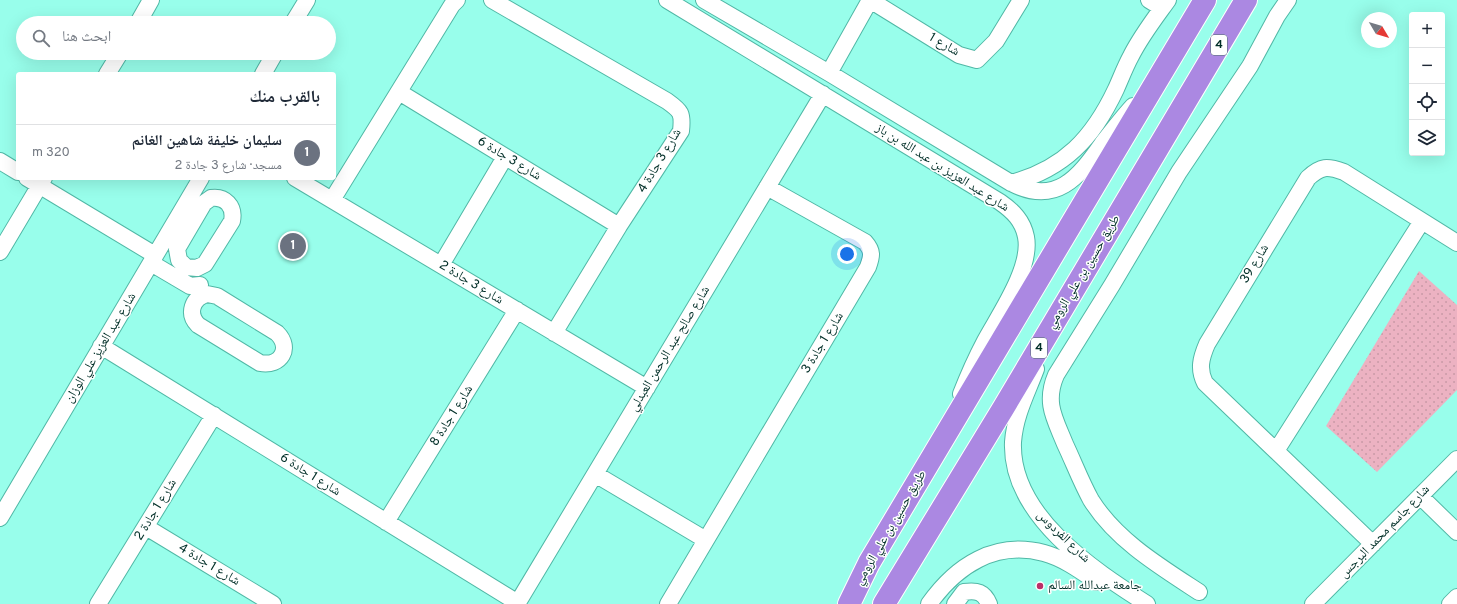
<!DOCTYPE html>
<html lang="ar">
<meta charset="utf-8">
<style>
:root{--surface:#fff;--page:#f6f6f7;--text:#1f2937;--muted:#747a83;--line:#e0e1e3;--accent:#ba2f68}
body{margin:0;font-family:Overpass,"Noto Naskh Arabic",sans-serif;background:var(--page);color:var(--text);direction:rtl}
.controls{position:absolute;right:12px;top:12px;display:grid;overflow:hidden;border-radius:4px;box-shadow:0 4px 16px #0002}
.controls button{width:36px;height:36px;display:grid;place-items:center;padding:0;border:0;border-bottom:1px solid var(--line);background:var(--surface);color:var(--text);font:20px sans-serif}
.compass{position:absolute;left:1361px;top:12px;width:36px;height:36px;border-radius:50%;background:var(--surface);box-shadow:0 4px 16px #0002;rotate:128deg}
.you{position:absolute;left:847px;top:254px;width:14px;height:14px;margin:-10px;border:3px solid #fff;border-radius:50%;background:#1a73e8;box-shadow:0 0 0 6px #1a73e833}
.badge{display:grid;place-items:center;width:26px;height:26px;border-radius:50%;background:var(--accent);color:#fff;font-size:13px;font-weight:700}
.pin{position:absolute;translate:-50% -50%;border:2px solid #fff;box-shadow:0 1px 4px #0006}
.list{margin:0;padding:0;list-style:none}
h2{display:flex;justify-content:space-between;align-items:center;height:52px;margin:0;padding:0 16px;font-size:17px}
h2 small{font-size:13px;font-weight:400;color:var(--muted)}
.list li{display:grid;grid-template-columns:26px 1fr auto;gap:12px;align-items:center;box-sizing:border-box;height:56px;padding:0 16px;border-top:1px solid var(--line)}
.list b{display:block;font-size:15px;white-space:nowrap}
.list p{margin:0;font-size:13px;white-space:nowrap;color:var(--muted)}
.list em{font-size:13px;font-style:normal;color:var(--muted)}
.icon{flex:none;width:22px;height:22px;fill:none;stroke:currentColor;stroke-width:2;stroke-linecap:round;stroke-linejoin:round}
.map{position:relative;flex:none;width:1457px;height:604px;overflow:hidden;direction:ltr}
.search{position:absolute;background:var(--surface);box-shadow:0 4px 16px #0002;left:16px;top:16px;width:320px;height:44px;display:flex;align-items:center;gap:10px;box-sizing:border-box;padding:0 14px;border-radius:22px;color:var(--muted);font-size:15px}
.panel{position:absolute;background:var(--surface);box-shadow:0 4px 16px #0002;left:16px;top:72px;width:320px;height:108px;border-radius:4px;direction:rtl}
.map>svg:first-child{display:block}
</style>
<div class="map">
<svg width="1457" height="604" viewBox="0 0 1457 604">
<defs>
<pattern id="grass-dots" width="8" height="8" patternUnits="userSpaceOnUse"><rect width="8" height="8" fill="#ecb2c2"/><path d="M2 2h.1M6 6h.1" fill="none" stroke="#c999a7" stroke-width="1.8" stroke-linecap="round"/></pattern>
</defs>
<rect width="100%" height="100%" fill="#98feeb"/>
<!-- grass -->
<path fill="url(#grass-dots)" d="M1419,271L1457,305V390L1377,472L1326,426Z"/>
<g fill="none" stroke-linecap="round" stroke-linejoin="round">
<!-- minor casing -->
<g stroke="#51b8a6" stroke-width="18">
<path id="minor" d="M492,0L667,101C681,111 683,113 681,131L619,226L554,333
M667,0L1000,202C1013,211 1023,221 1026,237C1032,268 999,315 985,341C976,358 968,376 961,394
M704,0L829,73L1011,183C1056,206 1078,178 1102,144C1112,131 1122,118 1133,106
M870,0L959,55L977,60L996,41L1021,0
M1149,0L1162,8
M138,23L151,0
M293,23L307,0
M829,73L870,0
M107,74L120,53
M263,74L275,53
M399,92L619,226
M0,161L18,172
M27,178L155,255
M295,178L647,388
M1011,183C1064,169 1093,138 1116,89C1121,78 1125,67 1131,56C1141,36 1155,18 1168,0
M211,198C225,196 235,206 232,221L205,264L197,268L186,267L179,260L177,249L204,203Z
M332,200L452,5L457,0
M0,252L44,178
M151,263L190,286L200,285
M441,265L505,157
M207,294L217,296L277,333C292,348 281,367 260,363L198,325C187,314 192,298 207,294Z
M101,346L518,603
M1036,369C1027,393 1015,415 1013,442C1010,515 1092,569 1147,604
M1276,451L1422,221
M595,474L706,540
M1420,496L1457,532
M0,518L201,178
M386,522L517,310
M146,527L273,604
M1373,544L1205,383C1198,369 1201,358 1207,344L1308,178C1321,166 1327,166 1344,172L1457,243
M1199,592C1159,566 1116,540 1091,500C1081,482 1074,463 1065,444C1055,419 1044,403 1056,375L1112,285L1179,172L1250,66L1277,16L1288,0
M98,604L214,415
M517,604L823,94
M668,604L868,267C872,256 873,251 865,242L767,187
M929,604C956,566 995,540 1044,553C1063,558 1081,571 1097,582
M955,604L964,592C977,590 984,592 989,604
M1313,604L1457,459
M1450,604L1457,597"/>
</g>
<!-- highway casing -->
<g stroke="#fff" stroke-width="24">
<path id="highway" d="M849,604L869,563L1205,0
M884,604L1004,407L1246,0"/>
</g>
<!-- minor -->
<use href="#minor" stroke="#fff" stroke-width="16"/>
<!-- highway -->
<use href="#highway" stroke="#ab88e2" stroke-width="22"/>
</g>
<!-- markers -->
<circle fill="#ba2f68" stroke="#fff" stroke-width="1.5" cx="1040" cy="586" r="4"/>
<g text-anchor="middle" dominant-baseline="central" stroke-width="3" stroke-linejoin="round" paint-order="stroke">
<!-- shield labels -->
<g fill="#fff" stroke="#4c6d68" stroke-width="1">
<rect x="1211" y="35" width="16" height="20" rx="3"/>
<rect x="1031" y="338" width="16" height="20" rx="3"/>
</g>
<g font-size="12" font-weight="bold" fill="#002e27">
<text x="1219" y="45">4</text>
<text x="1039" y="348">4</text>
</g>
<!-- street labels -->
<g font-size="13" fill="#002e27" stroke="#fff">
<text transform="translate(944 45) rotate(30)">شارع 1</text>
<text transform="translate(509 159) rotate(31)">شارع 3 جادة 6</text>
<text transform="translate(660 161) rotate(-59)">شارع 3 جادة 4</text>
<text transform="translate(942 168) rotate(32)">شارع عبد العزيز بن عبد الله بن باز</text>
<text transform="translate(1255 264) rotate(-59)">شارع 39</text>
<text transform="translate(1084 272) rotate(-59)">طريق حسين بن علي الرومي</text>
<text transform="translate(471 283) rotate(31)">شارع 3 جادة 2</text>
<text transform="translate(823 343) rotate(-59)">شارع 1 جادة 3</text>
<text transform="translate(101 348) rotate(-59)">شارع عبد العزيز علي الوزان</text>
<text transform="translate(670 349) rotate(-59)">شارع صالح عبد الرحمن العبدلي</text>
<text transform="translate(452 416) rotate(-58)">شارع 1 جادة 8</text>
<text transform="translate(310 475) rotate(32)">شارع 1 جادة 6</text>
<text transform="translate(156 510) rotate(-59)">شارع 1 جادة 2</text>
<text transform="translate(891 528) rotate(-60)">طريق حسين بن علي الرومي</text>
<text transform="translate(1385 532) rotate(-46)">شارع جاسم محمد البرجس</text>
<text transform="translate(1063 537) rotate(44)">شارع الفردوس</text>
<text transform="translate(209 565) rotate(31)">شارع 1 جادة 4</text>
</g>
<!-- poi labels -->
<g font-size="13" fill="#002e27" stroke="#fff" text-anchor="start">
<text x="1048" y="586">جامعة عبدالله السالم</text>
</g>
</g>
</svg>
<div class="controls">
<button>+</button>
<button>−</button>
<button><svg class="icon" aria-label="locate" viewBox="0 0 24 24"><circle cx="12" cy="12" r="6"/><path d="M12 2v4M12 18v4M2 12h4M18 12h4"/></svg></button>
<button><svg class="icon" aria-label="layers" viewBox="0 0 24 24"><path d="M12 4l9 5-9 5-9-5zM3 14l9 5 9-5"/></svg></button>
</div>
<svg class="compass" viewBox="-18 -18 36 36"><path d="M0-13l5 13h-10z" fill="#e53935"/><path d="M0 13l5-13h-10z" fill="#747a83"/></svg>
<div class="you"></div>
<div class="pin badge" style="left:293px;top:246px;background:#6b7280">1</div>
<div class="search"><svg class="icon" aria-label="search" viewBox="0 0 24 24"><circle cx="10" cy="10" r="6"/><path d="M15 15l6 6"/></svg>ابحث هنا</div>
<section class="panel">
<h2>بالقرب منك<small></small></h2>
<ul class="list">
<li><span class="badge" style="background:#6b7280">1</span><div><b>سليمان خليفة شاهين الغانم</b><p>مسجد · شارع 3 جادة 2</p></div><em>320 m</em></li>
</ul>
</section>
</div>
